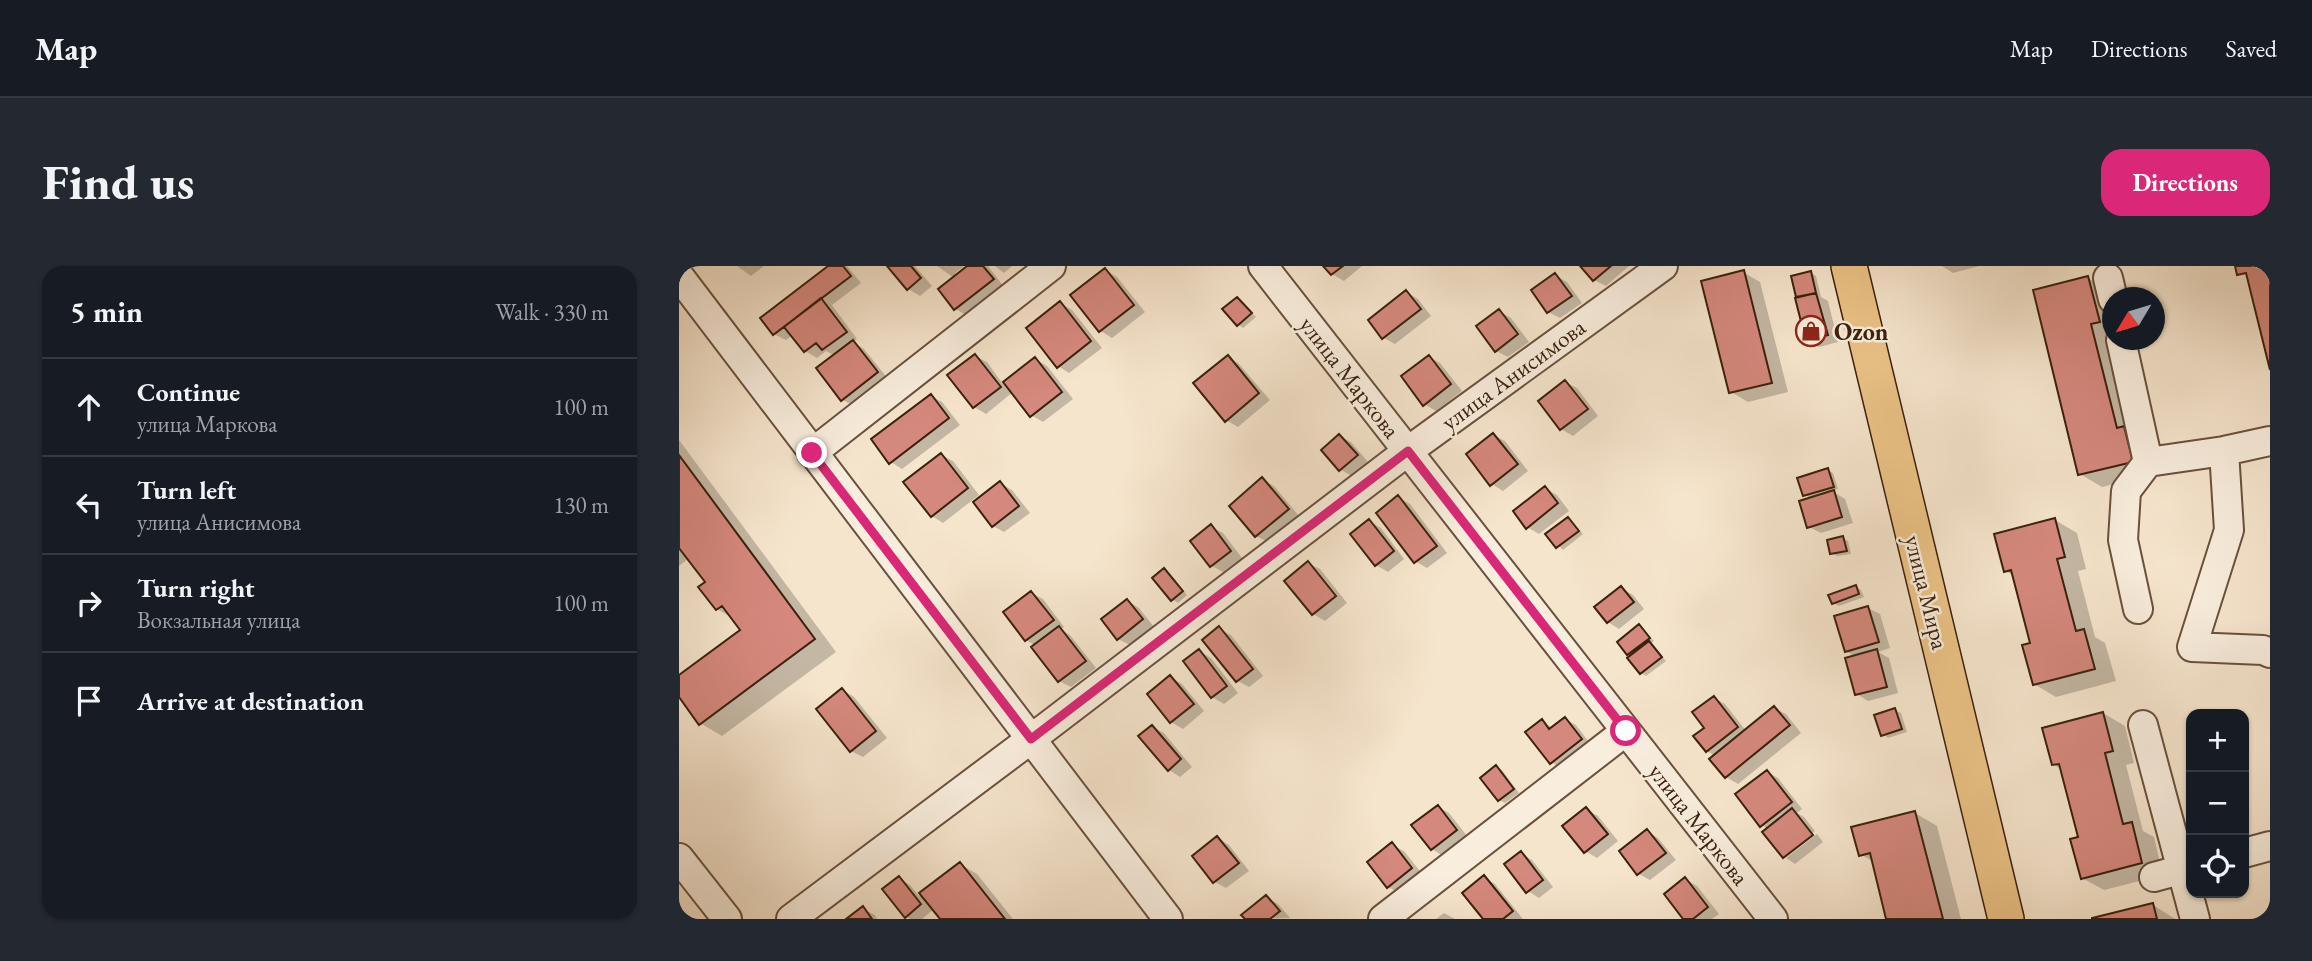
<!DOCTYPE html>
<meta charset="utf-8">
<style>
:root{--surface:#171b24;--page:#242831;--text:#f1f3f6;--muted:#9ea1a6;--line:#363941;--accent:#db2777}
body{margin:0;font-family:"EB Garamond",serif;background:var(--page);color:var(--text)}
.controls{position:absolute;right:21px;bottom:21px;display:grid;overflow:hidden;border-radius:14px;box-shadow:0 2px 5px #0004}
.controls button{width:63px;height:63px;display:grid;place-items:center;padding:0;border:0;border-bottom:2px solid var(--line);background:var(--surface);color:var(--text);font:35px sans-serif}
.compass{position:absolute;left:1423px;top:21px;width:63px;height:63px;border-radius:50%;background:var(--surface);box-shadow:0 2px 5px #0004;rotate:232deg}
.stop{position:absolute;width:21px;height:21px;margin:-16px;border:5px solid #db2777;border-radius:50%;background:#fff}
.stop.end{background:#db2777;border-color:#fff;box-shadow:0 2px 7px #0008}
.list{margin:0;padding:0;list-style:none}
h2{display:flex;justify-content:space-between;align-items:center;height:91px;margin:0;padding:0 28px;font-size:30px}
h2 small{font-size:23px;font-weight:400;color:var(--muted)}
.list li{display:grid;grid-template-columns:46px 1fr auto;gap:21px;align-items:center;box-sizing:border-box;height:98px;padding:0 28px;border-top:2px solid var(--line)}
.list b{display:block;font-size:26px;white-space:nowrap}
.list p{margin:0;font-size:23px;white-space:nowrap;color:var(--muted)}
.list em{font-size:23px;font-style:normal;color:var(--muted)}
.icon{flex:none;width:38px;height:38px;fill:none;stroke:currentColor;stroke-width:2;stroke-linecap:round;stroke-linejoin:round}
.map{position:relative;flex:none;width:1591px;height:653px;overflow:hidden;border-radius:21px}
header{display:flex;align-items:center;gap:42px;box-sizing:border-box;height:98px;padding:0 35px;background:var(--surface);border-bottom:2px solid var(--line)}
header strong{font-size:33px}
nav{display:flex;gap:38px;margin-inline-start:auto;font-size:24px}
.intro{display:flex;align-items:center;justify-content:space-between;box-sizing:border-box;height:168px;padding:0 42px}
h1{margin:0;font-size:49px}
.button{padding:18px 32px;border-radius:21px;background:var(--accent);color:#fff;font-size:24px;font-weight:700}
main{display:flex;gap:42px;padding:0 42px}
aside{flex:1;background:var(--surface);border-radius:21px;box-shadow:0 2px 5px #0004}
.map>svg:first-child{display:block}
</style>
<header>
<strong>Map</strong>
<nav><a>Map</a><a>Directions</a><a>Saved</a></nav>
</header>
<div class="intro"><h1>Find us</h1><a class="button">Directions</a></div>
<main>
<aside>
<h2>5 min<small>Walk · 330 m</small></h2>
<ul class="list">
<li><svg class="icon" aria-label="ahead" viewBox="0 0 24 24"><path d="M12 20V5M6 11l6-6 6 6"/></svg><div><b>Continue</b><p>улица Маркова</p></div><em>100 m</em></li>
<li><svg class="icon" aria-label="left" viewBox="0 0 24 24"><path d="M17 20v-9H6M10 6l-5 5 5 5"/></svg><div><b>Turn left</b><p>улица Анисимова</p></div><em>130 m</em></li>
<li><svg class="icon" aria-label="right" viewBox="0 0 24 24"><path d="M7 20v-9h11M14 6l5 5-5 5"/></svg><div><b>Turn right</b><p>Вокзальная улица</p></div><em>100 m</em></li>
<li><svg class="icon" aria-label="arrive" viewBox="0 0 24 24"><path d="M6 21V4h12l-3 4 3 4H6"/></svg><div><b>Arrive at destination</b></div></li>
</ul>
</aside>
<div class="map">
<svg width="1591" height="653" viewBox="0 0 1591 653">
<rect width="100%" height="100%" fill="#f6e5cd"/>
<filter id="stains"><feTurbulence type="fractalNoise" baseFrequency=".00286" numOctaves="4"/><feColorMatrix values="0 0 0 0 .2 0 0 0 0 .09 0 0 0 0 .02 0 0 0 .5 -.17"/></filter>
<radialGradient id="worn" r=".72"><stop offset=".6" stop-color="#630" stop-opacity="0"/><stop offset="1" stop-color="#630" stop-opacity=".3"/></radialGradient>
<!-- shadow -->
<path fill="#0003" d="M58,0H85L72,10Z
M152,0H168L182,17L153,39L178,73L174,76L185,83L210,114L175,140L164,134L139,103L156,90L147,85L138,92L126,85L114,69L107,74L95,68Z
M210,0H236L253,20L241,30L229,23Z
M258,0H285L276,7L278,10L291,0H309L325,21L288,50L277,43L261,23L275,12Z
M316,0H333L325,7Z
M647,0H683L665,15L653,8Z
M903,0H950L927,20L915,14Z
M1263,0H1300L1274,7Z
M426,4L438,11L466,46L433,72L422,65Z
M1064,6L1081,16L1109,126L1069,136L1052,126Z
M1132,7L1137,10L1142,31L1149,35L1159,76L1140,81L1128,74L1122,32L1119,30Z
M876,9L888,16L903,37L881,52L869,46Z
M1409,12L1431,25L1434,35V70L1475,208L1423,221L1401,208Z
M727,26L739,33L752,50L716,78L705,72Z
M559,33L577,51L564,62L559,58Z
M381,37L393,44L423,82L390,107L379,100Z
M820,45L832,52L850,76L829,91L817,85Z
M296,90L308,96L324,118L356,93L368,100L394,133L364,156L352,149L334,126L307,148L295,141Z
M549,91L560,98L591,134L559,161L547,154Z
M750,91L761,97L783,125L757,145L745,138Z
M886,116L898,122L919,150L894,170L882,163L861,136Z
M252,130L263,136L281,159L223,203L212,196Z
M814,169L826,175L849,205L824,225L813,218Z
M660,170L672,176L689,196L673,210L662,204L644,184Z
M0,174L157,386L43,470L21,457L0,429V411L63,364L55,353L38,343L28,317L10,292L0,300Z
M262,189L274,195L300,229L264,257L253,250Z
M1149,204L1154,207L1159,223L1153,225L1166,233L1174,257L1142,267L1130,261L1133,233L1126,229Z
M583,214L595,220L620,250L589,276L577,270Z
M321,217L333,224L351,247L325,266L314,260Z
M866,222L878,229L890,245L860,268L848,261Z
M720,232L731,238L768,287L748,302L736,295Z
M889,253L904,268L884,284L869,269Z
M1376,254L1398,267L1407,303L1399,305L1416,371L1426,377L1437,415L1377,431L1355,418L1353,379L1336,310L1326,305Z
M690,255L702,262L725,293L709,306L697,299Z
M532,261L544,267L563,292L544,306L533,300Z
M1164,272L1169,275L1172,288L1158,290L1153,287Z
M629,297L641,303L668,337L646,355L634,348Z
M485,304L490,307L508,329L499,337L493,333Z
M1177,321L1182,324L1185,331L1160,340L1154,337Z
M942,322L954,329L965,343L940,363L929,356Z
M352,327L364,333L385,361L382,363L391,369L417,402L392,421L380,415L357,380L347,374L326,346Z
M449,335L460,342L475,361L451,379L439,373Z
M1189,342L1201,348L1211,382L1199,386L1210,392L1219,427L1189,435L1178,428L1177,391L1167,385Z
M960,360L975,375L971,378L987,395L967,410L962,407L954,390L949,387Z
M540,363L552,369L584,410L570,421L559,415Z
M520,385L532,392L559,427L545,438L533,431Z
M491,411L503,418L525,445L504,463L492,456Z
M164,424L175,431L208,472L184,491L172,485Z
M1035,432L1046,438L1067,465L1095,442L1107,448L1122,467L1059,518L1047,511L1036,490L1028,485L1017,471L1028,462Z
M1216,444L1222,447L1228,466L1209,472L1204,468Z
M1424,447L1446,460L1455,497L1447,499L1464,565L1475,571L1484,609L1425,624L1403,612L1401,573L1383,504L1374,498Z
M886,453L897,459L913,480L884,503L872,496L863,455L874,462Z
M473,461L485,467L513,501L501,511L490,504Z
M817,501L823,504L840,527L826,537L820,534Z
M1088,506L1099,512L1123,543L1118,547L1125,551L1136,565L1106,588V592L1089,563L1083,559Z
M759,541L770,547L789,571L764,590L753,583Z
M907,543L919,550L939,575L918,592L906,585Z
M1236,547L1258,560L1282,653H1209L1195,596L1181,588Z
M968,565L979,572L997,594L971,614L960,608Z
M1138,568L1144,576L1116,598L1107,592Z
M538,572L550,579L570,605L547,622L536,616Z
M713,579L725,585L744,609L721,627L709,621Z
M842,587L853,594L874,621L860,632L849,625Z
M281,598L298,608L334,653H263L255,643L243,653H231L227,650L220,612L231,619L240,630Z
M805,611L816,618L844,653H806Z
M1006,613L1018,620L1040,648L1033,653H1006Z
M587,631L599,638L611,652L568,653Z
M1474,639L1496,653H1417Z
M184,643L196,649L198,653H170Z
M765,647L776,653H757Z"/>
<!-- building -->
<path fill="#d5887d" stroke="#3b200d" stroke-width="2" d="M149,0H164L172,10L94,69L81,52Z
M208,0H232L242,12L228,24Z
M288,0H304L315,13L275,44L259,23Z
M644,0H664L652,9Z
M901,0H932L914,15Z
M1556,0H1591V104L1567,7L1558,9Z
M426,2L455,39L420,66L391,29Z
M1065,4L1093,117L1050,127L1022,15Z
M1132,5L1137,27L1117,31L1112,10Z
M876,7L893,30L868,47L852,24Z
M1409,10L1421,56L1412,58L1438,162L1445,160L1454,196L1399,209L1354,24Z
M727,24L742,43L703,73L689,54Z
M1137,27L1149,69L1127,75L1116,32Z
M558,31L573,47L558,60L543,43Z
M142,32L168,66L143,84L137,77L125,86L105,61Z
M381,35L412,75L378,102L347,62Z
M820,43L839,68L816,86L797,60Z
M174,74L199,106L162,135L137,102Z
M296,88L322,121L294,142L268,109Z
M549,89L580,127L546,156L514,117Z
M750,89L772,118L744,140L722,110Z
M356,91L383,126L351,151L324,116Z
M886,114L909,143L881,164L859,135Z
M252,128L270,152L210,198L192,173Z
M814,167L839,198L811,220L787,188Z
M660,168L679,189L660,205L642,184Z
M262,187L289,222L252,251L224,216Z
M0,189L136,373L20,459L0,431V409L61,364L43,340L37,344L19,321L26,316L0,282Z
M1149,202L1155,221L1124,230L1118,212Z
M583,211L610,243L576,271L550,240Z
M321,215L340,240L313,261L294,236Z
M866,220L879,237L847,263L834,245Z
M1155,224L1163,251L1128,262L1120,235Z
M719,229L758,280L735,297L697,247Z
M889,251L900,265L877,282L866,268Z
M1376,252L1386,291L1378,293L1397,365L1405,363L1416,403L1354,419L1343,379L1351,377L1332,304L1325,306L1315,268Z
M690,253L715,285L696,300L671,268Z
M532,258L552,285L531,301L511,275Z
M1164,270L1168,285L1151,288L1148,274Z
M629,295L657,330L633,349L605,315Z
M485,302L504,325L492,335L473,312Z
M1177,319L1180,328L1153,338L1149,329Z
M942,320L955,336L928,357L915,341Z
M352,325L375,354L346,375L324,346Z
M448,333L464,353L438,374L422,353Z
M1189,340L1200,376L1166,386L1155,350Z
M960,358L971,372L948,389L938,376Z
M380,360L407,395L379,416L352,381Z
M540,360L574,403L557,416L523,374Z
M970,375L983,391L961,408L948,392Z
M520,383L548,420L532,432L504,395Z
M1198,383L1208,421L1176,429L1166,392Z
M491,409L515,438L491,457L468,428Z
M163,422L197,465L171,486L137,443Z
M1035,430L1059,461L1027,486L1014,470L1025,462L1013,446Z
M1095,440L1111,459L1046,512L1030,493Z
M1216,442L1223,463L1202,470L1195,449Z
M1424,446L1434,485L1426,487L1444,558L1453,556L1463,597L1402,613L1391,573L1399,571L1380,498L1373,499L1363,462Z
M886,451L903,473L871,498L846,466L863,453L870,463Z
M473,459L502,493L489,505L459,470Z
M817,499L835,523L819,535L801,512Z
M1088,504L1113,536L1081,561L1056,528Z
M759,539L778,564L752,584L732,559Z
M907,541L929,568L905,587L883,560Z
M1113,542L1134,569L1104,592L1083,566Z
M1236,545L1264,653H1207L1191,587L1180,590L1172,561Z
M968,563L987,587L958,609L940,585Z
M538,570L560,597L534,617L513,590Z
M713,576L733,602L708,622L688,596Z
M842,585L864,614L847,627L825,598Z
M281,596L326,653H261L240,627Z
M805,609L834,645L824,653H804L783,627Z
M220,610L242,638L226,652L203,623Z
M1006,611L1029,641L1014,653H1004L985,628Z
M587,629L601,645L591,653H566L562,649Z
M1474,637L1478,653H1413V652Z
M184,640L193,653H167Z"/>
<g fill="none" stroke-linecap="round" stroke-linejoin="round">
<!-- minor casing -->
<g stroke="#6a513d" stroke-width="32">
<path id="minor" d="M584,0L1094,653
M0,10L489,653
M1429,12L1434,33
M1442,74L1469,196
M1545,185L1550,264L1513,381L1584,384L1591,387
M133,187L372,0
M1459,343L1444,274L1447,225L1469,196L1545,185L1591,175
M1464,459L1516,653
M1565,587L1591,580
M0,592L48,653
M1475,611L1512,601
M112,653L352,473L729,185L984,0
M704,653L947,465"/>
</g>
<!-- major casing -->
<g stroke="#3b200d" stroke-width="38">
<path id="major" d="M1170,0L1327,653"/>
</g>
<!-- minor -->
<use href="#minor" stroke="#f9eede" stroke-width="28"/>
<!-- major -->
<use href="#major" stroke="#ebc286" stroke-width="35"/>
</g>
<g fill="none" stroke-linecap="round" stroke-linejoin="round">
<!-- route -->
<path stroke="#db2777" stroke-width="9" d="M133,187L352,473L729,185L947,465"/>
</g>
<!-- icons -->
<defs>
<g id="shop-ring" transform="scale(1.575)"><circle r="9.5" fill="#f9eede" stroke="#8f2418" stroke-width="1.5"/><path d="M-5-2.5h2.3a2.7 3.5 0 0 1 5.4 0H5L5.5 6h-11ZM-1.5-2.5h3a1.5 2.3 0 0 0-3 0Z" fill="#8f2418"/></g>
</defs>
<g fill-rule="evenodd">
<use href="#shop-ring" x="1132" y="65"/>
</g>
<g text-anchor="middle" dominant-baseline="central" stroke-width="5" stroke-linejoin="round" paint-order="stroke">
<!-- poi labels -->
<g font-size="24" font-weight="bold" fill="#3b200d" stroke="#f9eede" text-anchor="start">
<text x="1155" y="65">Ozon</text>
</g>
<!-- street labels -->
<g font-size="24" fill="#3b200d" stroke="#f9eede">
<text transform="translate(834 108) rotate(-36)">улица Анисимова</text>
<text transform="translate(671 111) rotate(52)">улица Маркова</text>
<text transform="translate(1248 326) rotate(76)">улица Мира</text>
<text transform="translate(1020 558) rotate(52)">улица Маркова</text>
</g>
</g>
<rect width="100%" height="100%" filter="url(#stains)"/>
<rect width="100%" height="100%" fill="url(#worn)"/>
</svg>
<div class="controls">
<button>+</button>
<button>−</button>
<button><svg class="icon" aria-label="locate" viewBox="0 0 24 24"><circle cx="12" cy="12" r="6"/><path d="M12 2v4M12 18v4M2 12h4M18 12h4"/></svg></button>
</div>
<svg class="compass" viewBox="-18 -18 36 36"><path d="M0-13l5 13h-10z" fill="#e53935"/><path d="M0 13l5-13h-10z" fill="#9ea1a6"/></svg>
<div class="stop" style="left:947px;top:465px"></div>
<div class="stop end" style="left:133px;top:187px"></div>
</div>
</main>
